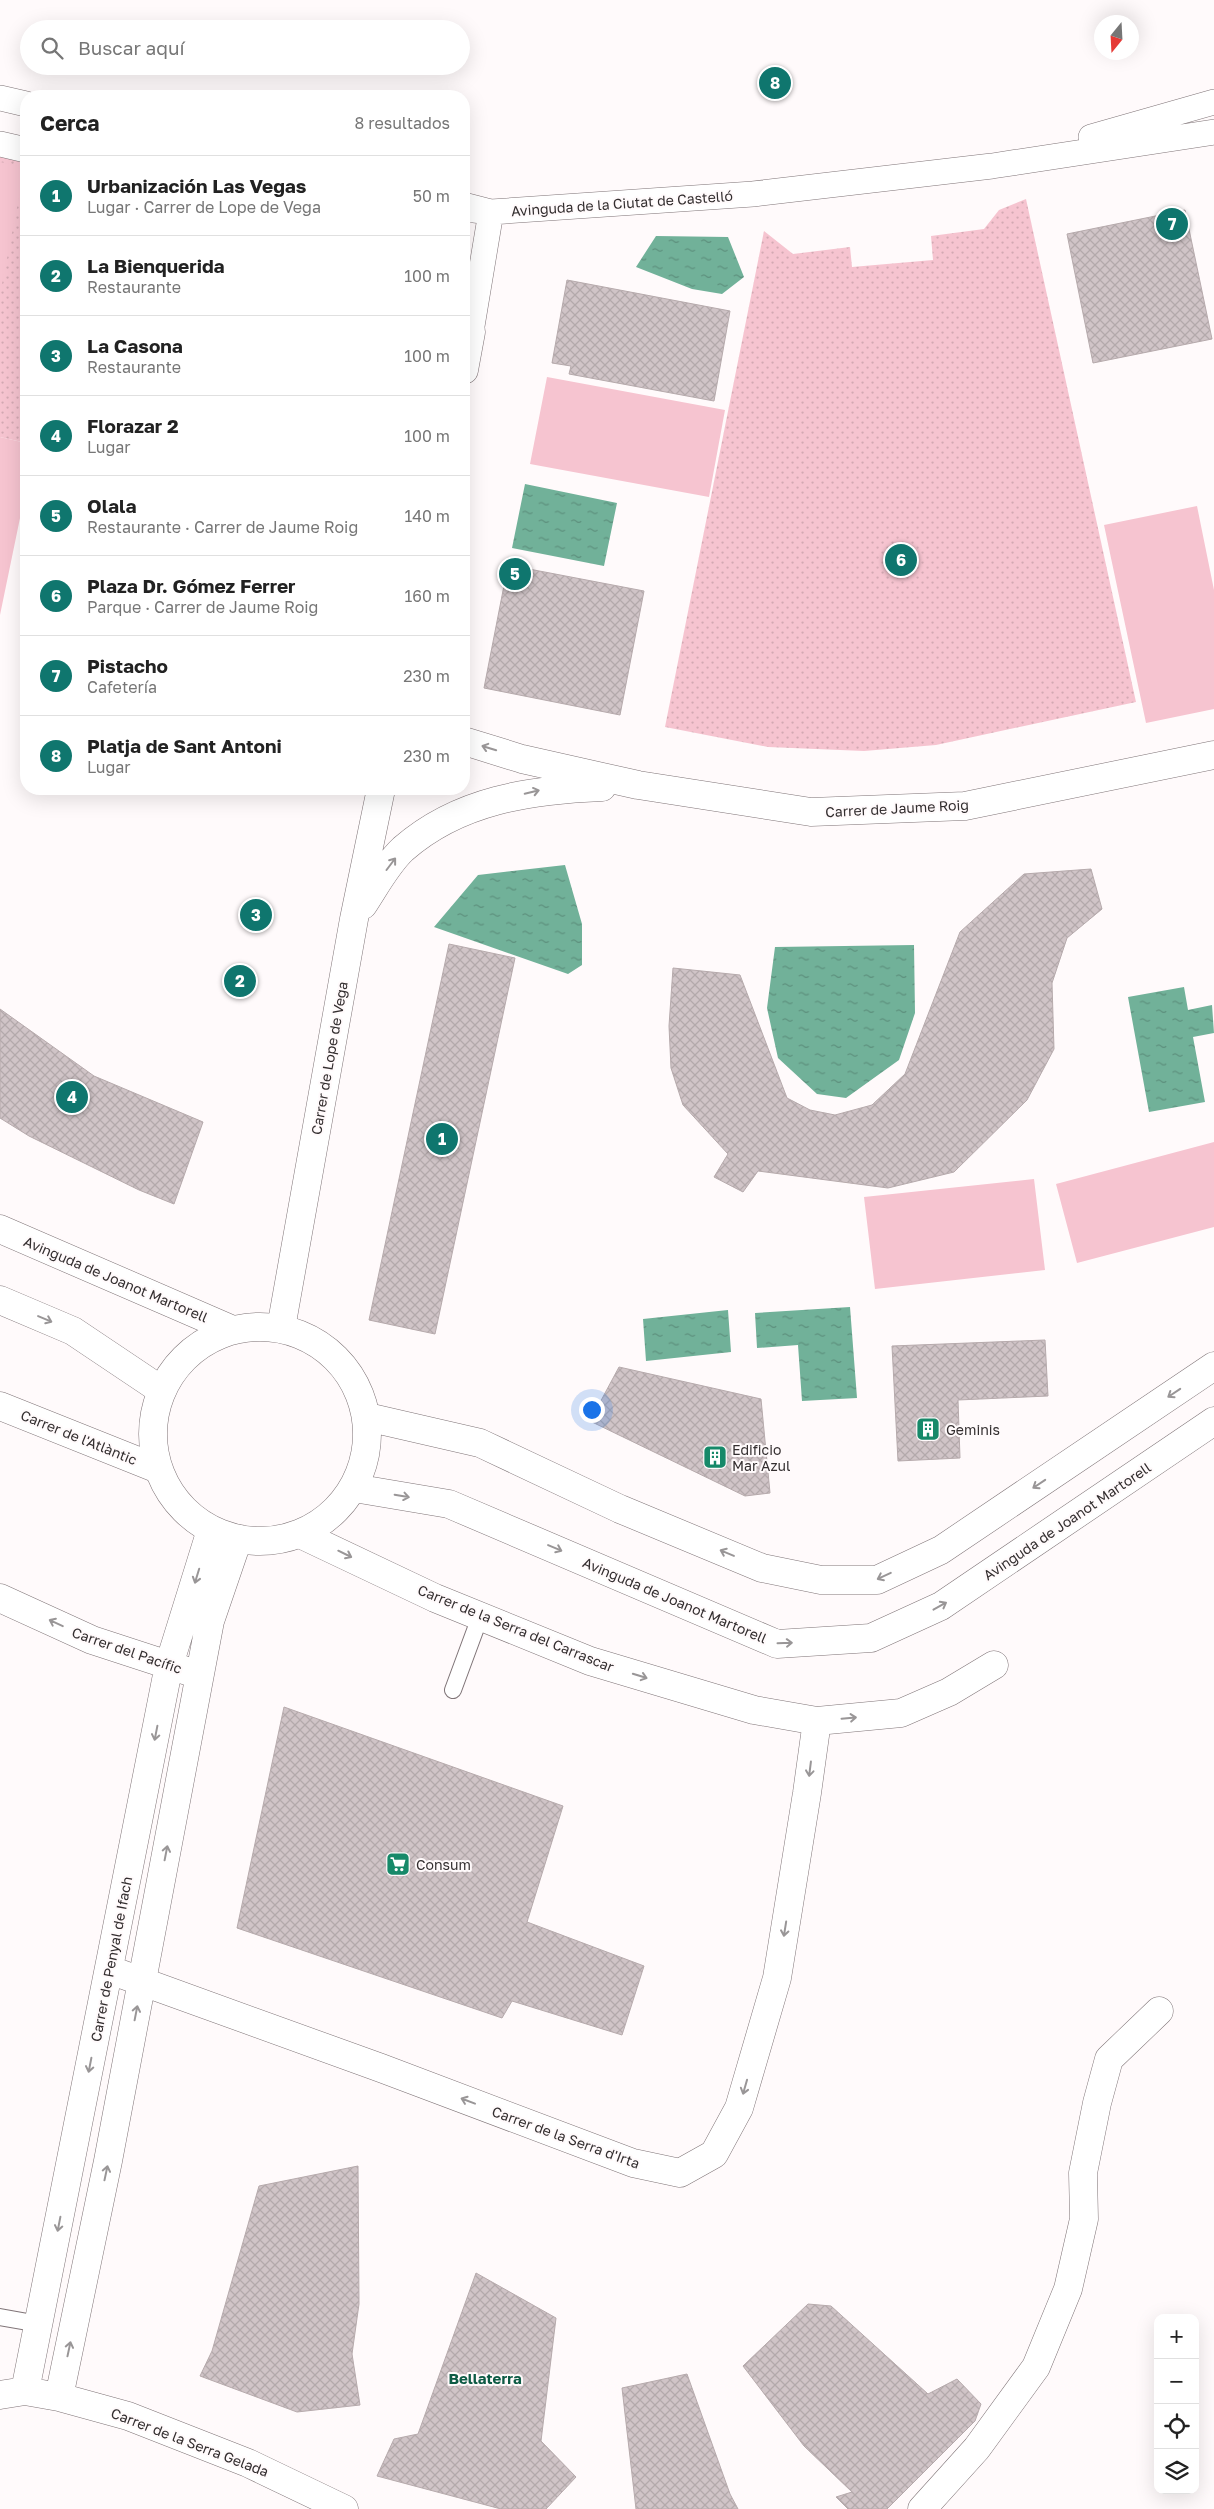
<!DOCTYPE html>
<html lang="es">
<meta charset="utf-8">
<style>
:root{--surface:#fff;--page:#f2f2f2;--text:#222;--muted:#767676;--line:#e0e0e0;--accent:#0f766e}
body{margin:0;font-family:"Golos Text",sans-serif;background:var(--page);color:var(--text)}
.controls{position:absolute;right:15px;bottom:15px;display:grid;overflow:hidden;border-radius:10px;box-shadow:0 5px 20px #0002}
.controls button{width:45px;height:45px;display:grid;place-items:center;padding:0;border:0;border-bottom:1px solid var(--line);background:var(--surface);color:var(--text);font:25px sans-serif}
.compass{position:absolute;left:1094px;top:15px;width:45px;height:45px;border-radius:50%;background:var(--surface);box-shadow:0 5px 20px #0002;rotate:198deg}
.you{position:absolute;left:591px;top:1409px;width:18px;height:18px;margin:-12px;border:4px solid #fff;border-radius:50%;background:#1a73e8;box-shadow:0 0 0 8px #1a73e833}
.badge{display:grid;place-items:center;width:32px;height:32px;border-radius:50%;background:var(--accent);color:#fff;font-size:16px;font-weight:700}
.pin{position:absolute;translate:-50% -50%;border:2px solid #fff;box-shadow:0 1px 5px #0006}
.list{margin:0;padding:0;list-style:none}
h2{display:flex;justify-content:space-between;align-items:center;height:65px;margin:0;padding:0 20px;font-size:21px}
h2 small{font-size:16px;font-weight:400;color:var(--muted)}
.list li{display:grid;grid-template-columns:32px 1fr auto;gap:15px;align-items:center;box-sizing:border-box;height:80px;padding:0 20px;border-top:1px solid var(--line)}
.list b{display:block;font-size:19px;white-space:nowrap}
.list p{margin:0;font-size:16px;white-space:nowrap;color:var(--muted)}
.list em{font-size:16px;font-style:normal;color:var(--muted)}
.icon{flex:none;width:28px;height:28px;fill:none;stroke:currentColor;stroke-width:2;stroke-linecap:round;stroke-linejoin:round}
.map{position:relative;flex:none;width:1214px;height:2509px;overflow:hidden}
.search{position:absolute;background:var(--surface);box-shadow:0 5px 20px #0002;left:20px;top:20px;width:450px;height:55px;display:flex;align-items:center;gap:12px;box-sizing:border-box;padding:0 18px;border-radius:28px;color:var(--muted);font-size:19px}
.panel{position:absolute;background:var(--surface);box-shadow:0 5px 20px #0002;left:20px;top:90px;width:450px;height:705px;border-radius:20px}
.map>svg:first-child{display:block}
</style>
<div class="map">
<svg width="1214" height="2509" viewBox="0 0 1214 2509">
<defs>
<pattern id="park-dots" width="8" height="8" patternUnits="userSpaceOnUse" patternTransform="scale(1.25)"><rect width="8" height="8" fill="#f6c4d0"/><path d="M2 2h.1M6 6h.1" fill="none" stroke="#d3a9b3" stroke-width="1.8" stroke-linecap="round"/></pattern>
<pattern id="water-ripples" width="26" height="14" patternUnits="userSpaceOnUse" patternTransform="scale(1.25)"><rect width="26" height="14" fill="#71b199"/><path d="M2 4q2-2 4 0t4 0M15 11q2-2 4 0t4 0" fill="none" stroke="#5d907d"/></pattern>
<pattern id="building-cross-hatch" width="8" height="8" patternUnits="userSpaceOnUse" patternTransform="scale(1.25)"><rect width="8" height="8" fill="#d0c4c7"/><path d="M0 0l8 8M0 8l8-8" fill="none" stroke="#b3a9ab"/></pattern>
</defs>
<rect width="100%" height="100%" fill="#fffafb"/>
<!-- park -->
<path fill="url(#park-dots)" d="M0,155L26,161V443L0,437Z
M1026,199L1136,702L936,745L864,751L768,747L665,727L764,231L793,254L850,247L852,267L933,260L931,236L984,229L999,210Z"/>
<!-- pitch -->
<path fill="#f6c4d0" d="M0,162L25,167L0,294Z
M547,377L725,410L709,497L530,464Z
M0,437L26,443V489L0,615Z
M1197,506L1214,590V709L1146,723L1104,525Z
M1214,1142V1227L1077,1263L1056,1184Z
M1034,1179L1045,1270L875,1289L864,1197Z"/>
<!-- water -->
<path fill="url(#water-ripples)" d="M656,236L728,237L744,277L722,294L692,289L636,267Z
M525,484L617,503L604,566L512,548Z
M565,865L582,924V965L568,974L434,927L478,875Z
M914,945L915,1013L899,1060L846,1098L817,1094L778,1058L767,1008L775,947Z
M1184,987L1188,1010L1212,1005L1214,1033L1193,1037L1205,1102L1149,1112L1128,997Z
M850,1307L857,1398L802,1401L798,1345L757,1348L755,1313Z
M728,1310L731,1352L646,1361L643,1319Z"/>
<!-- building -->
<path fill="url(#building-cross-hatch)" stroke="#b6aaac" d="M1185,210L1212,339L1093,363L1067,234Z
M567,280L730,311L714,401L569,374L571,366L552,363Z
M508,565L644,591L620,715L484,688Z
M1091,869L1102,909L1067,938L1052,983L1054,1049L1027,1100L954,1172L888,1188L758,1171L743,1192L714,1177L728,1154L683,1105L671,1068L669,1026L673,968L740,975L787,1098L810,1110L835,1115L872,1105L905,1074L960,932L1024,874Z
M449,944L515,958L435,1334L369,1320Z
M0,1009L94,1076L203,1122L174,1204L139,1190L29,1136L0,1118Z
M1045,1340L1048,1396L958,1400L960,1458L898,1461L892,1346Z
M619,1367L761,1399L770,1493L745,1496L590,1421Z
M284,1707L563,1806L527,1922L644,1966L622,2035L512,2001L502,2018L237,1928Z
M358,2166L359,2304L352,2354L360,2405L297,2412L200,2376L212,2351L259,2186Z
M476,2273L556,2318L541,2441L576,2477L546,2509H501L377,2476L394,2439L418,2434Z
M808,2304L831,2306L928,2394L957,2379L981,2404L975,2421L887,2509H848L836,2497L852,2492L804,2446L743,2366Z
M687,2374L730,2494L738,2509H636L622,2388Z"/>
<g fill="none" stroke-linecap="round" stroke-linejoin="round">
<!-- service casing -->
<g stroke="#7f7477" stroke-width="18">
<path id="service" d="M453,1690L480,1617
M0,2317L39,2324"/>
</g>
<!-- pedestrian casing -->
<g stroke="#7f7477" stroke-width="26">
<path id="pedestrian" d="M0,98L26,104
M1091,137L1214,102
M0,144L26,150
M464,205L491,212L753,194L992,166L1214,132
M471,332L491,212L474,210"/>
</g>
<!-- minor casing -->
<g stroke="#7f7477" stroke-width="29">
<path id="minor" d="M464,370L471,332
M464,741L522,759L638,785L811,812L965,806L1214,755
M363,905C375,887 387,864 403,849C459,800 530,790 602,787
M281,1328L354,919L381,789
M0,1406L158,1469
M300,1534L435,1598L590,1661L754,1710L817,1721L901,1713L949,1692L994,1665
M0,1598L92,1640L187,1671
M110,1970L381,2068L633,2163L680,2173L714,2154L739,2108L777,1978L807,1793L817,1721
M25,2391L169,1665L211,1530
M0,2395L25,2391L59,2397L128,2416L248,2463L344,2509
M59,2397L108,2161L210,1621L238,1539
M922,2509L977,2448L1036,2367L1068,2289L1084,2219L1083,2173L1097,2103L1109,2059L1159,2011"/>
</g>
<!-- tertiary casing -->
<g stroke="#7f7477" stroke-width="29">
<path id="tertiary" d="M0,1229L233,1330
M0,1300L73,1331L161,1390
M153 1434a107 107 0 1 1 214 0a107 107 0 1 1-214 0Z
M367,1417L480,1443L620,1509L762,1568L821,1580H877L941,1550L1214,1366
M354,1488L449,1504L777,1644L871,1638L941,1606L1214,1421"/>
</g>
<!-- service -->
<use href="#service" stroke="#fff" stroke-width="16"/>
<!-- pedestrian -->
<use href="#pedestrian" stroke="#fff" stroke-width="25"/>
<!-- minor -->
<use href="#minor" stroke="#fff" stroke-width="28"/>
<!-- tertiary -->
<use href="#tertiary" stroke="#fff" stroke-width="28"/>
</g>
<!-- one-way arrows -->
<defs><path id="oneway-shaft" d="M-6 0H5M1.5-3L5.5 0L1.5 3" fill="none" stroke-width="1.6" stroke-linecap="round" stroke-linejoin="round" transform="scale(1.25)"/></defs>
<g stroke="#999697">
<use href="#oneway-shaft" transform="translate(489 748) rotate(-163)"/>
<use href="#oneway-shaft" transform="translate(532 792) rotate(-13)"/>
<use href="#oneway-shaft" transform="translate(391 864) rotate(-53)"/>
<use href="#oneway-shaft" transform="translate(45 1319) rotate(23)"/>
<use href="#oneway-shaft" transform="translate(1174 1393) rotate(146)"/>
<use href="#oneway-shaft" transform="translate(1039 1484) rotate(146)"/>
<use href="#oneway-shaft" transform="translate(402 1496) rotate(10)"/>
<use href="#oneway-shaft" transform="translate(555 1548) rotate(23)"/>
<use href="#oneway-shaft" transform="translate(727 1553) rotate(-157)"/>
<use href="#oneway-shaft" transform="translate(345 1554) rotate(26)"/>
<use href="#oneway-shaft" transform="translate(197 1576) rotate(107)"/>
<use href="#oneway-shaft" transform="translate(884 1576) rotate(155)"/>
<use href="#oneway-shaft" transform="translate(940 1606) rotate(-29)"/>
<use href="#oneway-shaft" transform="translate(56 1623) rotate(-155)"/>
<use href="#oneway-shaft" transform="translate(785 1643) rotate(-2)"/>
<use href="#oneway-shaft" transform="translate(640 1676) rotate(17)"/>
<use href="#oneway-shaft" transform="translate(849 1718) rotate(-5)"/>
<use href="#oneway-shaft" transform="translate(156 1733) rotate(101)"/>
<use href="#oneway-shaft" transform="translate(810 1769) rotate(97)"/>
<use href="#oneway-shaft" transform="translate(166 1853) rotate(-79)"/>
<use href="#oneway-shaft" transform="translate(785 1929) rotate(99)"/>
<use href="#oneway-shaft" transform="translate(136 2013) rotate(-79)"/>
<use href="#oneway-shaft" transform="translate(90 2065) rotate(101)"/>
<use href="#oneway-shaft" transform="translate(745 2087) rotate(106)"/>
<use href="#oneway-shaft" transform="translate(468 2101) rotate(-159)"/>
<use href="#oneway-shaft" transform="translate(106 2173) rotate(-78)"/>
<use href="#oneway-shaft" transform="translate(59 2224) rotate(101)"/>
<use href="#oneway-shaft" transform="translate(69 2349) rotate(-78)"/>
</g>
<!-- icons -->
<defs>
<g id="building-square" transform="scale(1.25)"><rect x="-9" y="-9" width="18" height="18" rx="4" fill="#168969" stroke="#fffafb"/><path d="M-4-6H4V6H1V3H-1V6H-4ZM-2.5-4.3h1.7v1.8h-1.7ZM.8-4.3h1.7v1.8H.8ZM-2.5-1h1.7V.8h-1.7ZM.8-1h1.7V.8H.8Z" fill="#fff"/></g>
<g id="supermarket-square" transform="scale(1.25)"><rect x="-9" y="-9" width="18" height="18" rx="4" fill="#168969" stroke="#fffafb"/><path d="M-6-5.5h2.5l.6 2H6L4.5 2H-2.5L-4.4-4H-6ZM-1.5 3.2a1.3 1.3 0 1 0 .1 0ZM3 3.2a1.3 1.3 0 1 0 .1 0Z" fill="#fff"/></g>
</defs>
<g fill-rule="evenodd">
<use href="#building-square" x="928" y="1429"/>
<use href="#building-square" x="715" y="1457"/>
<use href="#supermarket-square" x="398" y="1864"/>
</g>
<g text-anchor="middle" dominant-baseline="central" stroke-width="4" stroke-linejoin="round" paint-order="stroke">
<!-- street labels -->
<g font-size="14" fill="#332e2f" stroke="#fffafb">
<text transform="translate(622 203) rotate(-4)">Avinguda de la Ciutat de Castelló</text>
<text transform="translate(897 808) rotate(-3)">Carrer de Jaume Roig</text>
<text transform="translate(329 1058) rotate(-80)">Carrer de Lope de Vega</text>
<text transform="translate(116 1279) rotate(23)">Avinguda de Joanot Martorell</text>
<text transform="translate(79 1437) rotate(22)">Carrer de l'Atlàntic</text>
<text transform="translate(1067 1521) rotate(-34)">Avinguda de Joanot Martorell</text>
<text transform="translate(675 1600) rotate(23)">Avinguda de Joanot Martorell</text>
<text transform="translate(516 1628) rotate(22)">Carrer de la Serra del Carrascar</text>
<text transform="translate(127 1650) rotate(19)">Carrer del Pacífic</text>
<text transform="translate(111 1959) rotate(-79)">Carrer de Penyal de Ifach</text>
<text transform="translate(566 2137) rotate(20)">Carrer de la Serra d'Irta</text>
<text transform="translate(190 2442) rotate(21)">Carrer de la Serra Gelada</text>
</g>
<!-- poi labels -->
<g font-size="14" fill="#332e2f" stroke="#fffafb" text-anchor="start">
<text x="946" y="1429">Geminis</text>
<text x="732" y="1449">Edificio<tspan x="732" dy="16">Mar Azul</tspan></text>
<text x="416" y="1864">Consum</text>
</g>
<!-- neighbourhood labels -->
<g font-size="15" font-weight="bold" fill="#0d5b45" stroke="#fffafb">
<text x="485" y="2378">Bellaterra</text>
</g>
</g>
</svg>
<div class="controls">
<button>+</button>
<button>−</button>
<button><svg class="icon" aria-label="locate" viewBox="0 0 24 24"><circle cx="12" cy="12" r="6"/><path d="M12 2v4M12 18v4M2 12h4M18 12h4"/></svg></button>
<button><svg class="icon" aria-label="layers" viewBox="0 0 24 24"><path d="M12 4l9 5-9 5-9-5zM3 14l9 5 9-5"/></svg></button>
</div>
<svg class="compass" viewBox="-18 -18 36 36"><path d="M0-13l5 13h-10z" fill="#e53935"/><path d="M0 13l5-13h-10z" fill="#767676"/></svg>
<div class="you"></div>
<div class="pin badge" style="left:442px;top:1139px">1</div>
<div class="pin badge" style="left:240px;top:981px">2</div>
<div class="pin badge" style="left:256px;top:915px">3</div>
<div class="pin badge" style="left:72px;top:1097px">4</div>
<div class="pin badge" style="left:515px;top:574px">5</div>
<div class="pin badge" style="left:901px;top:560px">6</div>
<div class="pin badge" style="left:1172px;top:224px">7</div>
<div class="pin badge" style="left:775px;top:83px">8</div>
<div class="search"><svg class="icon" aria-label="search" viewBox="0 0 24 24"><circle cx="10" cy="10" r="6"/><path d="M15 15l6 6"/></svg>Buscar aquí</div>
<section class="panel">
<h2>Cerca<small>8 resultados</small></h2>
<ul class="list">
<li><span class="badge">1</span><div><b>Urbanización Las Vegas</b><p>Lugar · Carrer de Lope de Vega</p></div><em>50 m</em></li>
<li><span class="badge">2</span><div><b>La Bienquerida</b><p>Restaurante</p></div><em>100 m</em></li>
<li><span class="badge">3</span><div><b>La Casona</b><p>Restaurante</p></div><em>100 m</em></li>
<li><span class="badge">4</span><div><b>Florazar 2</b><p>Lugar</p></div><em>100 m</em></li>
<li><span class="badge">5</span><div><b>Olala</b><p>Restaurante · Carrer de Jaume Roig</p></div><em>140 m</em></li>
<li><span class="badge">6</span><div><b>Plaza Dr. Gómez Ferrer</b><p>Parque · Carrer de Jaume Roig</p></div><em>160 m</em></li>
<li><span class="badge">7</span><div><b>Pistacho</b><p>Cafetería</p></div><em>230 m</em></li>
<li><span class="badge">8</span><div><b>Platja de Sant Antoni</b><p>Lugar</p></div><em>230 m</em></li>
</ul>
</section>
</div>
